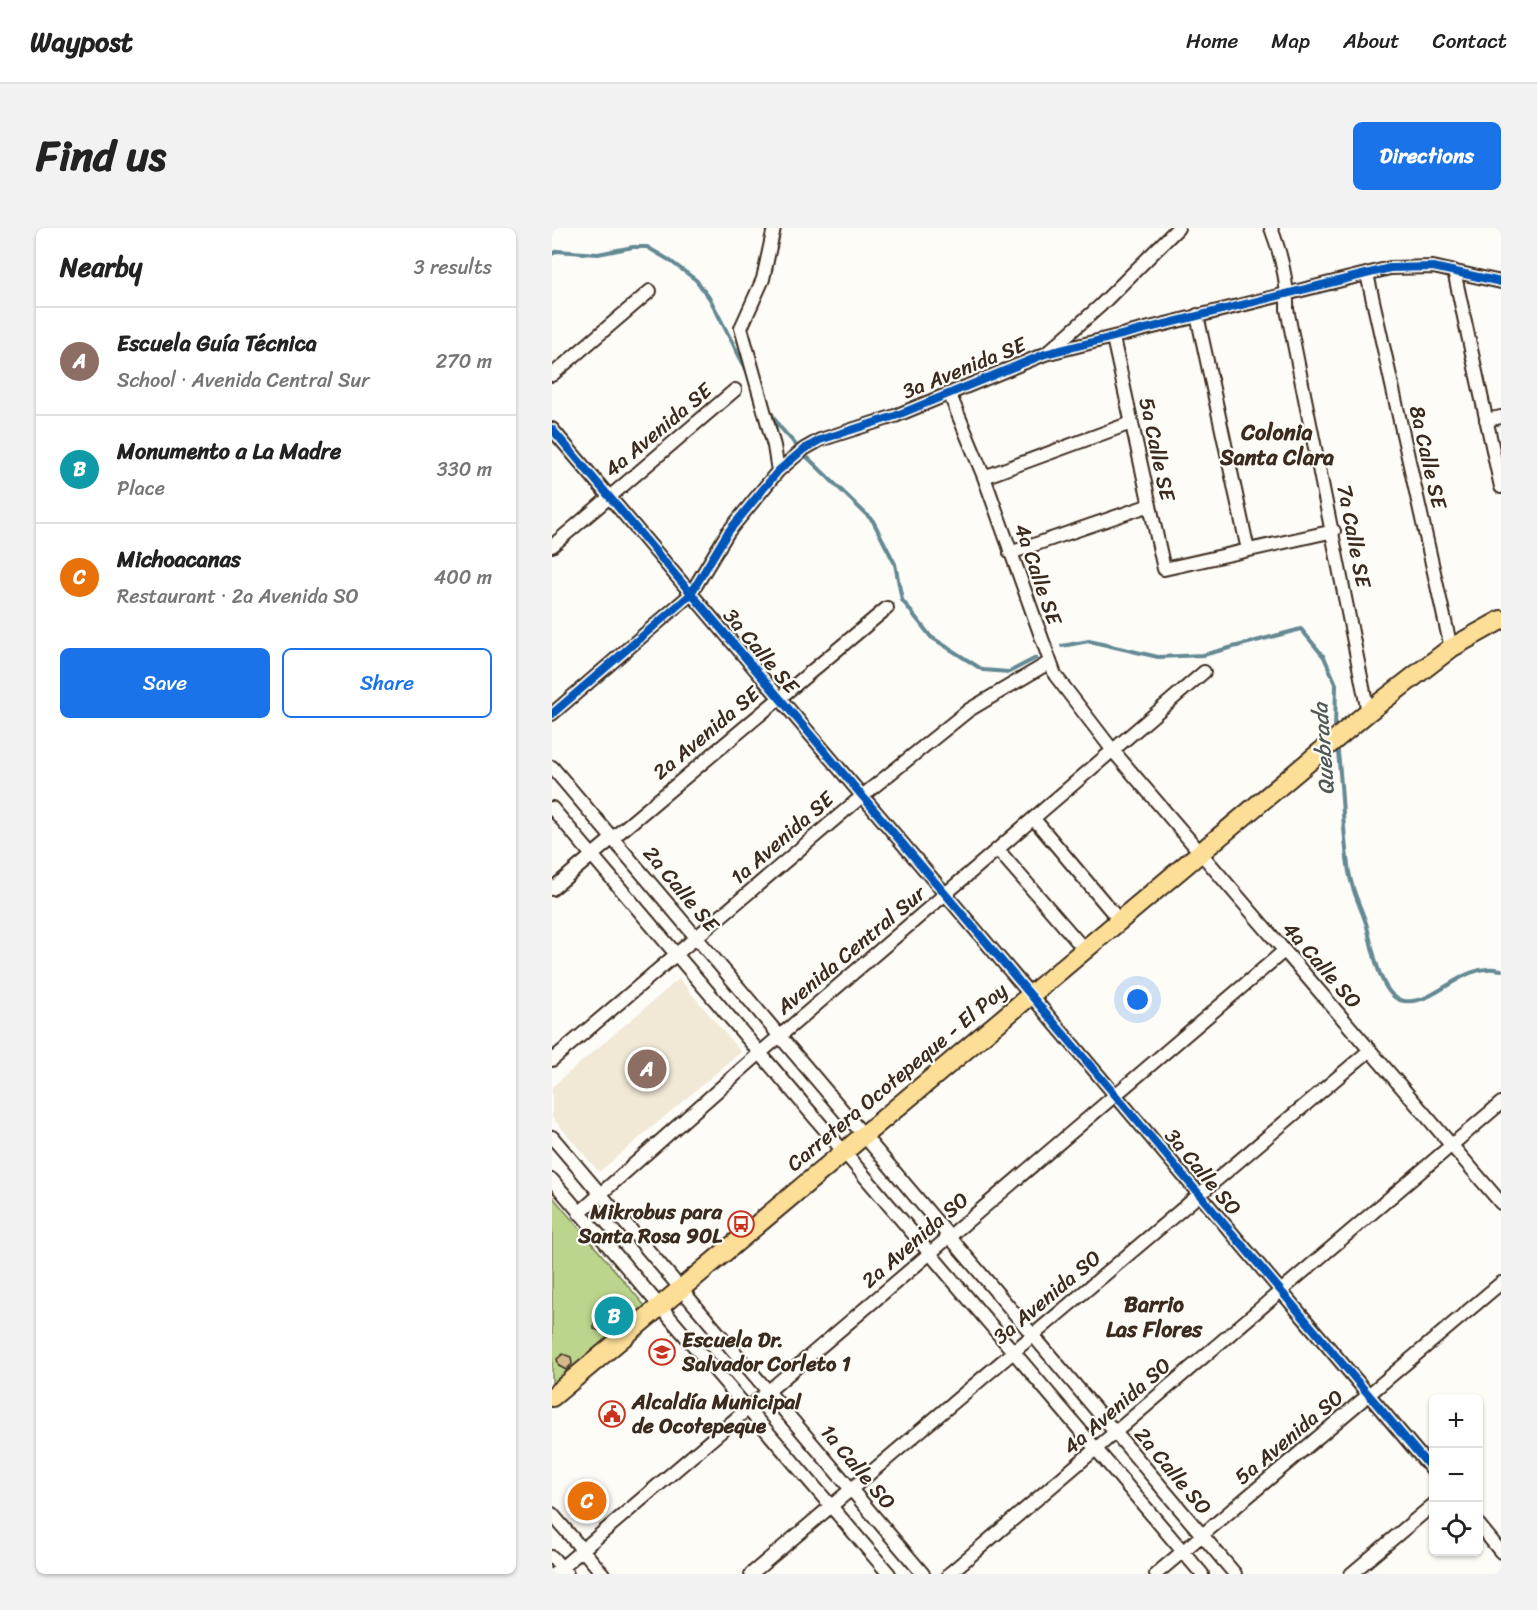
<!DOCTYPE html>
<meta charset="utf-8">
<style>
:root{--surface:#fff;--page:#f2f2f2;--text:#222;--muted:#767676;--line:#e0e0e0;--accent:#1a73e8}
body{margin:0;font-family:Sriracha,sans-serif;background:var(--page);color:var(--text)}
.controls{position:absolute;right:18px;bottom:18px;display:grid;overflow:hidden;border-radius:9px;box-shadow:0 2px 4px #0004}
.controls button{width:54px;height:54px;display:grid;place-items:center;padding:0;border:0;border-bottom:2px solid var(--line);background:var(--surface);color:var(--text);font:30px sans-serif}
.you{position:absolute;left:586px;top:772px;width:21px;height:21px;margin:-15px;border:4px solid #fff;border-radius:50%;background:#1a73e8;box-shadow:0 0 0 9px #1a73e833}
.badge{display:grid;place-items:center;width:39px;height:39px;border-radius:50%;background:var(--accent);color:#fff;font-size:20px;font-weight:700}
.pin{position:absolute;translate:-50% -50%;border:3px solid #fff;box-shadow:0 2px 6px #0006}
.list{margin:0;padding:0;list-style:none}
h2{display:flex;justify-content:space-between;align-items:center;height:78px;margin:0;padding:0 24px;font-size:26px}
h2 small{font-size:20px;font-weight:400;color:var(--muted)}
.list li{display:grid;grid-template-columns:39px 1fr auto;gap:18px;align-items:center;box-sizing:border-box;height:108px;padding:0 24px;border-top:2px solid var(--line)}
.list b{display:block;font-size:22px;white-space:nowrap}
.list p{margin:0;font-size:20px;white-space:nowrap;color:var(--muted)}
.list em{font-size:20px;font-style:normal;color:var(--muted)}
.actions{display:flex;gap:12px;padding:18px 24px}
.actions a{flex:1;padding:14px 0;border:2px solid var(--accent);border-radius:9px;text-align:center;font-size:21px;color:var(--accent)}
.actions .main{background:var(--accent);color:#fff}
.icon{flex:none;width:33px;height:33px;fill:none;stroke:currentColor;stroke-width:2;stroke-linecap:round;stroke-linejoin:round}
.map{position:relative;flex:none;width:949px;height:1346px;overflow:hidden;border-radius:9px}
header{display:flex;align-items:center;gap:36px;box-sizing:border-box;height:84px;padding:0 30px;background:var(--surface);border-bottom:2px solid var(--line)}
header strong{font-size:28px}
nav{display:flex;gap:33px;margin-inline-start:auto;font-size:21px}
.intro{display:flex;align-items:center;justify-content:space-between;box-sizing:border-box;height:144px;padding:0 36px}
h1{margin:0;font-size:42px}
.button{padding:15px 27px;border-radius:9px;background:var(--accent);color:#fff;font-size:21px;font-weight:700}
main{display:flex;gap:36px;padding:0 36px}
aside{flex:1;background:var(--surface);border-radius:9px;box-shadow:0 2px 4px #0004}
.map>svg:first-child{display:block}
</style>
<header>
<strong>Waypost</strong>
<nav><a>Home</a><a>Map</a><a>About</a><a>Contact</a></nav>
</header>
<div class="intro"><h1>Find us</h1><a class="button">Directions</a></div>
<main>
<aside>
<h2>Nearby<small>3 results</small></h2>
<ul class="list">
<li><span class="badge" style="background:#8d6e63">A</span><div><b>Escuela Guía Técnica</b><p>School · Avenida Central Sur</p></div><em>270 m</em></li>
<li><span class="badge" style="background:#0f9aa8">B</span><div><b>Monumento a La Madre</b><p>Place</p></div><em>330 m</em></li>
<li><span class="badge" style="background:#e8710a">C</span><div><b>Michoacanas</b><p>Restaurant · 2a Avenida SO</p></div><em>400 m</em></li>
</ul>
<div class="actions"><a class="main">Save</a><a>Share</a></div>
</aside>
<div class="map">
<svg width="949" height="1346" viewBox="0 0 949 1346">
<rect width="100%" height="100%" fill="#fdfcf7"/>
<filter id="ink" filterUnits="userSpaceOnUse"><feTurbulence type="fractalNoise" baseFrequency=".0167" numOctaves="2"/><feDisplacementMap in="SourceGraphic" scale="12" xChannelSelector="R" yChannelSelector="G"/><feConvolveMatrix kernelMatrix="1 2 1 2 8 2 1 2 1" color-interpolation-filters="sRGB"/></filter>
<g filter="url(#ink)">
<!-- built -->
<path fill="#f1e8d6" d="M127,751L189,824L47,944L0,889V859Z"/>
<!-- green -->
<path fill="#bcd58c" stroke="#7c8055" stroke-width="1.5" d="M0,968L93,1078L0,1157Z"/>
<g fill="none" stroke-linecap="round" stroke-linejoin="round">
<!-- stream -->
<path stroke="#648993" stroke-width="4" d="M0,26L5,23L46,26L81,19H95L117,32L144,52L158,71L195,143
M217,181L227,198L253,227L321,293L343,336L350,372L379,409L431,442L457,444L484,430
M510,418L537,413L606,429L651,427L749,401L772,429L784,456L783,503
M785,517C791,559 790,602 797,644C800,663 808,677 814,695C820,715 827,770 852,773C886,777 909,733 949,742"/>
</g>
<!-- building -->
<path fill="#d4ba8a" stroke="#3b2a1e" stroke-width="1.5" d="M46,1092L52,1094V1100L48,1103L42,1101V1095Z
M11,1126L19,1129L20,1136L14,1142L7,1138L5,1131Z"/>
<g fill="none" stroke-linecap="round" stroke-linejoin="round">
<!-- street casing -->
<g stroke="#3b2a1e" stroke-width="16">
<path id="street" d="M222,0L211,51L189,100L222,218L226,243
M719,0C729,26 736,54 735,81L816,484
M902,43L949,259
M815,46L899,420
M645,87L696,322
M561,110L612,341L782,303
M496,124L548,78L626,0
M0,147L98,63
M398,167L432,249L503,447L562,524L949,975
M934,192L949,189
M0,201L882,1244
M432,249L579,195
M0,318L183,162
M458,325L598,277
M0,486L138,367L176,304L226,243L252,221L268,212L343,188L493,126L838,40L881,39L949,54
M0,539L683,1346
M0,580L650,1346
M482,591L567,692
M446,622L532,721
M0,661L335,380
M0,832L309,569L417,482L498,434
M0,909L371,1346
M0,952L337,1346
M27,985L208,825L652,444
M0,1286L51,1346
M927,1297L949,1324
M0,1329L15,1346
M2,1346L732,723
M199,1346L818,822
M397,1346L949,875
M604,1346L949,1055
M799,1346L882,1276"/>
</g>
<!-- primary casing -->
<g stroke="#3b2a1e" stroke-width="22">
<path id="primary" d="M0,1169L816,484L899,420L949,392"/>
</g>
<!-- street -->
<use href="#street" stroke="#fdfcf7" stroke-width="12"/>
<!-- primary -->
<use href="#primary" stroke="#fcde96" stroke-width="18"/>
<!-- cycleway casing -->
<g stroke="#fdfcf7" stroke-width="11">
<path id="cycleway" d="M0,201L882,1244
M0,486L138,367L176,304L226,243L252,221L268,212L343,188L493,126L838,40L881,39L949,54"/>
</g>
<!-- cycleway -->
<use href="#cycleway" stroke="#0057b8" stroke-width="8"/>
</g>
</g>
<!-- icons -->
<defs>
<g id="bus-ring" transform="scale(1.35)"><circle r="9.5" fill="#fdfcf7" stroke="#c8321e" stroke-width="1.5"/><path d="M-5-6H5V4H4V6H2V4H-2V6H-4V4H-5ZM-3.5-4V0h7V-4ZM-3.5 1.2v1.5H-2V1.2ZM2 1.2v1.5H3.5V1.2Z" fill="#c8321e"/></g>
<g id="school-ring" transform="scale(1.35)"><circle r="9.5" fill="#fdfcf7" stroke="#c8321e" stroke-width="1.5"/><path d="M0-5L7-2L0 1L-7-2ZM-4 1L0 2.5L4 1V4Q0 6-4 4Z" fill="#c8321e"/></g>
<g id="civic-ring" transform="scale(1.35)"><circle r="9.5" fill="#fdfcf7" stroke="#c8321e" stroke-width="1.5"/><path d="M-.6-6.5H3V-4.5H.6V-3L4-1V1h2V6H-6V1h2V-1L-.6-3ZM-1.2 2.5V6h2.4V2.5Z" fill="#c8321e"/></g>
</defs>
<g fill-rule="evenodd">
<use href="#bus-ring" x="189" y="996"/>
<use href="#school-ring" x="110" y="1124"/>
<use href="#civic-ring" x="60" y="1186"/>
</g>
<g text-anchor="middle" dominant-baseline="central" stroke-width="4.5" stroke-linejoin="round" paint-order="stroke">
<!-- street labels -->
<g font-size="21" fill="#3b2a1e" stroke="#fdfcf7">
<text transform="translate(412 140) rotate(-22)">3a Avenida SE</text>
<text transform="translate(106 202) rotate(-40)">4a Avenida SE</text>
<text transform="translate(605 221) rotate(78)">5a Calle SE</text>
<text transform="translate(876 229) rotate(77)">8a Calle SE</text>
<text transform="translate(802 308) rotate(79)">7a Calle SE</text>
<text transform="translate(486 346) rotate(71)">4a Calle SE</text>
<text transform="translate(209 423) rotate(50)">3a Calle SE</text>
<text transform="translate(154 505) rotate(-40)">2a Avenida SE</text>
<text transform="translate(230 610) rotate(-41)">1a Avenida SE</text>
<text transform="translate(129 661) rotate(50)">2a Calle SE</text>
<text transform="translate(299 722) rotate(-40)">Avenida Central Sur</text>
<text transform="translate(770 737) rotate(49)">4a Calle SO</text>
<text transform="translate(345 849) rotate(-40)">Carretera Ocotepeque - El Poy</text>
<text transform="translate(651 944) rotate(50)">3a Calle SO</text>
<text transform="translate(363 1012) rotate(-41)">2a Avenida SO</text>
<text transform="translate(495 1069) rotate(-40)">3a Avenida SO</text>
<text transform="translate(565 1178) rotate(-41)">4a Avenida SO</text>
<text transform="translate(737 1209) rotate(-40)">5a Avenida SO</text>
<text transform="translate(306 1239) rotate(50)">1a Calle SO</text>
<text transform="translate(621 1243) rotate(50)">2a Calle SO</text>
</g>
<!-- poi labels -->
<g font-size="21" font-weight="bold" fill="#3b2a1e" stroke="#fdfcf7" text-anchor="start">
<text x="170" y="984" text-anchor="end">Mikrobus para<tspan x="170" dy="24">Santa Rosa 90L</tspan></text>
<text x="130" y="1112">Escuela Dr.<tspan x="130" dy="24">Salvador Corleto 1</tspan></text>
<text x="80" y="1174">Alcaldía Municipal<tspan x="80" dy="24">de Ocotepeque</tspan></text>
</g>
<!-- neighbourhood labels -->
<g font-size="22" font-weight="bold" fill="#3b2a1e" stroke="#fdfcf7">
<text x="725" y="204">Colonia<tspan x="725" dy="25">Santa Clara</tspan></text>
<text x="602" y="1076">Barrio<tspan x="602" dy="25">Las Flores</tspan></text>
</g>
<!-- water labels -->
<g font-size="22" font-style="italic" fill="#505958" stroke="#fdfcf7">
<text transform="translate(771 521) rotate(-94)">Quebrada</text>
</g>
</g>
</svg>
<div class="controls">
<button>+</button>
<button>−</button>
<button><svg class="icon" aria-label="locate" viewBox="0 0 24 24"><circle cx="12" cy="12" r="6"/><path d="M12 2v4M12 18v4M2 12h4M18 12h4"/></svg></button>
</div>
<div class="you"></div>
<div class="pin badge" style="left:95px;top:841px;background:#8d6e63">A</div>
<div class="pin badge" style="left:62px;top:1088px;background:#0f9aa8">B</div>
<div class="pin badge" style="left:35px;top:1273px;background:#e8710a">C</div>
</div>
</main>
